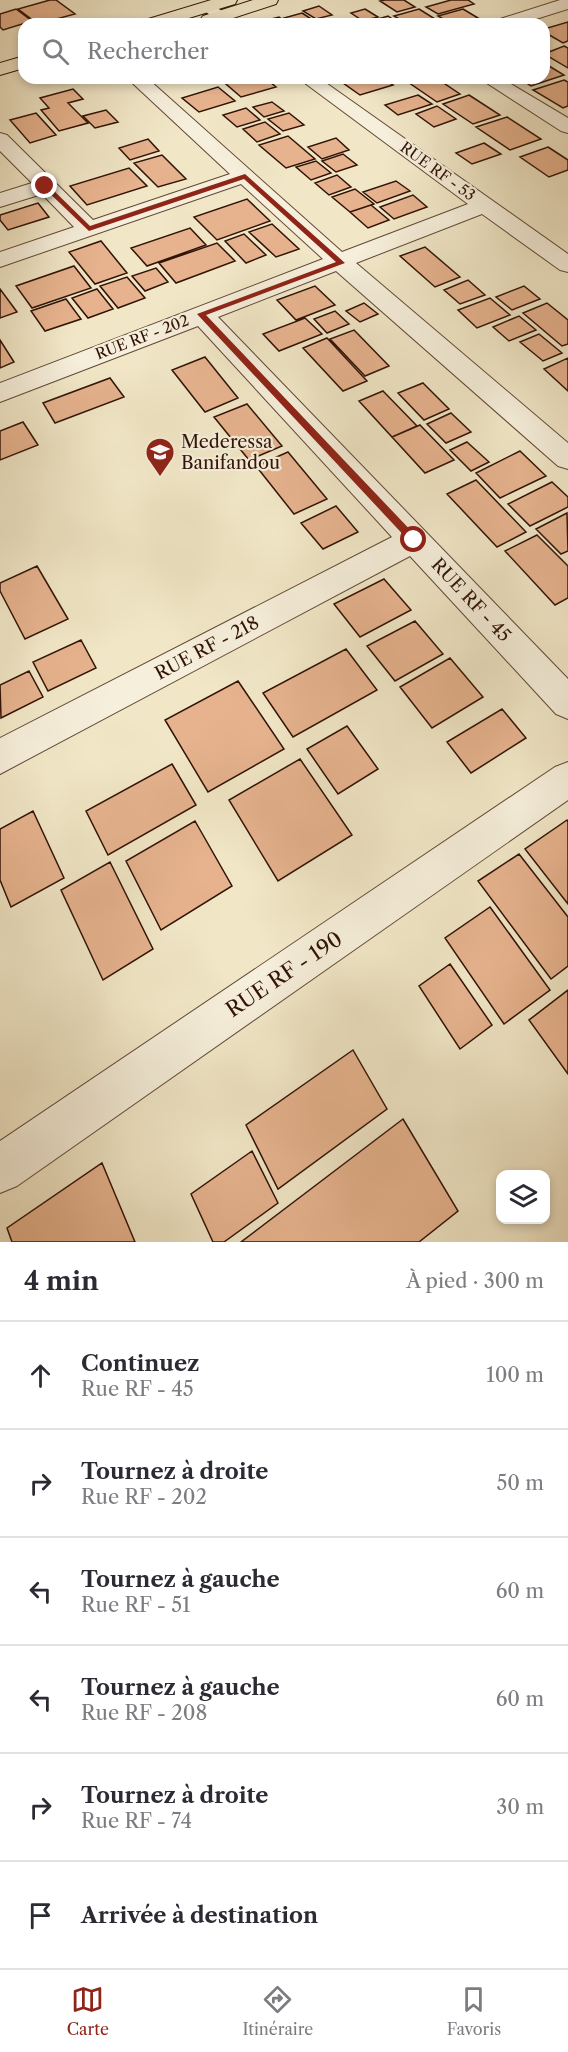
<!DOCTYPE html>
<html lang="fr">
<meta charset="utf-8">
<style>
:root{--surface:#fff;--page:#f2f2f3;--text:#2b2b33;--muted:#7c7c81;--line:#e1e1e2;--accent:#8f2418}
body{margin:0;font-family:"Libre Caslon Text",serif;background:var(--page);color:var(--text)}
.controls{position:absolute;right:18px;bottom:18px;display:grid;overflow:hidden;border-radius:12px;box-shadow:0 3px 9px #0003}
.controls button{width:54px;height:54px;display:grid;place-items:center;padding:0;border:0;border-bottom:2px solid var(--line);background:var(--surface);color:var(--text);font:30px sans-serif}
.stop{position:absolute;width:18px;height:18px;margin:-14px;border:4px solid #8f2418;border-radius:50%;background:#fff}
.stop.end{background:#8f2418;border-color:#fff;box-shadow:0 2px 6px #0008}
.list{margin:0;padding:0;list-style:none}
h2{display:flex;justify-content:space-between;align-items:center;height:78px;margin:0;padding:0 24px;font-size:26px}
h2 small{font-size:20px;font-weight:400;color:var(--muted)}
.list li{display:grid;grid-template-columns:39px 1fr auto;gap:18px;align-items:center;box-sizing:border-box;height:108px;padding:0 24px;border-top:2px solid var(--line)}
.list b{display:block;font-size:22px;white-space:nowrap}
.list p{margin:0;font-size:20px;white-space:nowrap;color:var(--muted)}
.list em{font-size:20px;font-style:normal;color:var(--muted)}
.icon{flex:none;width:33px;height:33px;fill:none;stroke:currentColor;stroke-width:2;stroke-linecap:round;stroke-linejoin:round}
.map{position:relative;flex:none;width:568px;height:1242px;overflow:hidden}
.search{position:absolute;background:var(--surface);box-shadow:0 3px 9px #0003;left:18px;right:18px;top:18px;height:66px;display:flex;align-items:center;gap:15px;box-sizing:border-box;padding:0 21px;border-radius:18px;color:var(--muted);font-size:22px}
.sheet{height:726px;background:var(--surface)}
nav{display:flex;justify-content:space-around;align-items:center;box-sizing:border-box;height:84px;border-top:2px solid var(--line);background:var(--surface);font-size:16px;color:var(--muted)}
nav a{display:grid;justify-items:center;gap:3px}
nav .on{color:var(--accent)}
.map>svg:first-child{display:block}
</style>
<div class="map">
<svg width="568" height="1242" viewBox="0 0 568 1242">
<rect width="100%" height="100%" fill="#f1e7c7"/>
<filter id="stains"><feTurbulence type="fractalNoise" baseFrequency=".00333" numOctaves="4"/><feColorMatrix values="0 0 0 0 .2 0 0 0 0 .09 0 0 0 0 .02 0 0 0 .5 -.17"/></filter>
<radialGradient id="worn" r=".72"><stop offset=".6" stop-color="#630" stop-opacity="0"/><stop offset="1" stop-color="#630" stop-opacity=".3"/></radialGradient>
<!-- building -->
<path fill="#e6b38e" stroke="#311306" stroke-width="1.5" d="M50,0H56L75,14L38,24L18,9Z
M385,0H404L415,7L397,12L380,1Z
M451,0H468L474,4L438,14L426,7Z
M319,6L332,15L316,19L303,11Z
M16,9L32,21L3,30L0,27V14Z
M365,9L378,17L363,21L351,13Z
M419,9L443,24H407L394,16Z
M463,9L478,18L452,24L438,16Z
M302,13L319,24H293L284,18Z
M388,16L400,24L368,22Z
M279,17L289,24L255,23Z
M568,22V41L563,43L544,32V29Z
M564,46L568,48V68L544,54Z
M544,63L564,75L531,86L519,78H544Z
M249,78H265L276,87L241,97L226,84Z
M360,78H382L393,85L360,95L343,83Z
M402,78H436L460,94L437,102Z
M564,80L568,82V106L563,108L533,90Z
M218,87L235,101L199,112L182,98Z
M73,89L83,99L68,103L88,123L59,131L41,110L49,108L40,98Z
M418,95L432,104L398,115L385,105Z
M469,95L500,115L473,124L443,104Z
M272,102L284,111L264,117L253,107Z
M437,106L456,119L434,127L416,114Z
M246,108L260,120L237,127L223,115Z
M106,110L118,122L95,128L83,116Z
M36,113L56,135L30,143L10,120Z
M289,113L304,125L283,131L268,119Z
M507,117L541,139L510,150L476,127Z
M265,122L280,134L257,142L243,129Z
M288,136L315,159L286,168L259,145Z
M336,138L349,150L322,159L308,147Z
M148,139L159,151L130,160L119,148Z
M484,143L501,154L472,164L456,153Z
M548,147L568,160V170L549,177L520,157Z
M343,154L357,165L336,172L322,161Z
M162,155L186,179L158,187L134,163Z
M316,161L331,173L311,180L296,167Z
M129,168L147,186L87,205L70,186Z
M337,175L351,187L329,195L315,183Z
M396,181L410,191L377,203L363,192Z
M355,189L374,204L350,212L332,197Z
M413,195L427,207L394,219L380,207Z
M247,199L270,221L217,240L194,217Z
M38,203L49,217L8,230L0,220V215Z
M371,205L389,220L368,228L350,212Z
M272,224L299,249L276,257L249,232Z
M190,228L206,245L147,266L131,248Z
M244,234L266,255L246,263L225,241Z
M101,241L127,273L95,284L69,252Z
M217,243L235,261L176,283L159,263Z
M425,247L460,277L435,287L400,256Z
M74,266L91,288L32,308L16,286Z
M156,268L168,282L145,291L132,276Z
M127,277L145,298L118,308L100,286Z
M468,280L485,295L460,304L444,290Z
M315,286L335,305L296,320L277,300Z
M524,286L540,299L512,310L496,297Z
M0,289L17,312L0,318Z
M97,289L113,309L88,318L72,298Z
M490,298L510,315L477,328L458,310Z
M66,299L81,319L45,331L31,311Z
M364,303L378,314L360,322L346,311Z
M547,303L568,320V344L562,346L523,313Z
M335,311L349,324L327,333L314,319Z
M519,316L536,330L509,341L493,327Z
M305,318L322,334L279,351L263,334Z
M354,330L389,366L365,376L330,339Z
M539,334L562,353L543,361L520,342Z
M327,338L367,381L343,391L303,348Z
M0,340L14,362L0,368Z
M205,357L238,398L205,412L172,370Z
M568,358V391L544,369Z
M110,378L124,397L55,423L43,403Z
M423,383L449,409L424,420L398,393Z
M383,391L417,426L392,437L359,401Z
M247,404L282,446L249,460L214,417Z
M451,413L471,432L446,443L427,424Z
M23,422L38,445L0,460V431Z
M420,425L454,460L425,473L392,437Z
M467,442L489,462L471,471L450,450Z
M520,451L546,476L500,498L476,473Z
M288,452L327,499L294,514L256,466Z
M476,480L526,532L497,547L447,494Z
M552,482L568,497V507L530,526L508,504Z
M336,506L358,532L323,549L301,523Z
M567,513L568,551L561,554L536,529Z
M537,535L568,566V598L555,605L505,551Z
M37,566L68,619L25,639L0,591V583Z
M384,579L411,610L360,637L334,604Z
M415,621L443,654L395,681L367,646Z
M81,640L96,668L48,691L33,662Z
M346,649L377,690L293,737L263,693Z
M450,658L483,697L432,728L400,687Z
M29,671L43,697L1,718L0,685Z
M238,681L284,749L208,792L165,720Z
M502,709L526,738L471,773L447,742Z
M347,726L378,769L338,794L307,749Z
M300,759L352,835L278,881L229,800Z
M172,764L196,805L108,855L86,811Z
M33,811L64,878L11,907L0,880V829Z
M567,820L568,822V904L525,849Z
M195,821L232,886L161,930L126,861Z
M519,854L568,917V966L551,979L478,881Z
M110,862L153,949L103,980L61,890Z
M490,907L550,990L504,1024L445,938Z
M450,964L492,1025L460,1049L419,986Z
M568,990V1074L529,1020Z
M353,1050L387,1109L278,1189L246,1125Z
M403,1119L458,1211L419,1242H241Z
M252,1151L278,1203L224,1242H213L191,1194Z
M102,1163L135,1242H12L7,1228Z"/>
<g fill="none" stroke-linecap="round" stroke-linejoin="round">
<!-- minor casing -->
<g stroke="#614836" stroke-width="2">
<path id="minor" d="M560,0H568V9L520,24H494L497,20Z
M208,2L242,24H221L200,7Z
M127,78H147L342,252L468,204L298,78H319L568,254V272L560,270L482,214L356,263L568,443V469L558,466L336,271L218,317L568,679V719L556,714L410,556L0,774V738L392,537L198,326L0,402V383L323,259L241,184L0,267V252L74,227L42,194L0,207V193L32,183L0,151V133L7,135L93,220L230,174Z
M479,78H501L568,118V133L561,131Z
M568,762V800L17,1186L0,1193V1141L555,767Z"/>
</g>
<!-- major casing -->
<g stroke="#311306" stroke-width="2">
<path id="major" d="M211,0H237L235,4L169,24H142L145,20Z
M253,0H278L276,4L215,24H204L200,20L203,16Z
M24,56V68L0,75V63Z"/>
</g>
<!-- minor -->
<use href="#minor" fill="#f6efdb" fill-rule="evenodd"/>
<!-- major -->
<use href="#major" fill="#f1e7c7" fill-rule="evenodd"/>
</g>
<!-- route -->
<path fill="#8f2418" d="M245,174L345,263L206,315L417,537V542H410L197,314L336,262L244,179L89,231L42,186L48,185L90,226Z"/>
<!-- icons -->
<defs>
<g id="school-pin" transform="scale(1.5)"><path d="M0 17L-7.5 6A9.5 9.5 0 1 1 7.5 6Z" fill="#8f2418" stroke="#f6efdb"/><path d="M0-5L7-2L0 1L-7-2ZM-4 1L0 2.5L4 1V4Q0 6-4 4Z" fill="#fff"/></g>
</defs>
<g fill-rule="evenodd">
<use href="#school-pin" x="160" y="452"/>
</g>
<g text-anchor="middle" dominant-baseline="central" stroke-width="4.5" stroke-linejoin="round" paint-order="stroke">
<!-- far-street labels -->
<g font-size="15" fill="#311306" stroke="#f6efdb">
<text transform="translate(438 171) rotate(36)">RUE RF - 53</text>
<text transform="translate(142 337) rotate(-21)">RUE RF - 202</text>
</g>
<!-- poi labels -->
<g font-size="18" fill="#311306" stroke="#f6efdb" text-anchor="start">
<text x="181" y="442">Mederessa<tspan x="181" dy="21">Banifandou</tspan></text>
</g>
<!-- street labels -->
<g font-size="18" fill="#311306" stroke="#f6efdb">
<text transform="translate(471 600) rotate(47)">RUE RF - 45</text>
<text transform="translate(207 648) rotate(-28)">RUE RF - 218</text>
</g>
<!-- near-street labels -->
<g font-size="21" fill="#311306" stroke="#f6efdb">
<text transform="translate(284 974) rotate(-34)">RUE RF - 190</text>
</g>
</g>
<rect width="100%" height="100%" filter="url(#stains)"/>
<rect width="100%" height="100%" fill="url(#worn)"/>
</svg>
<div class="controls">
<button><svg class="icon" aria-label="layers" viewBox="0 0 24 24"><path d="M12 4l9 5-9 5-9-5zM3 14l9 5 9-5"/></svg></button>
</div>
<div class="stop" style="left:414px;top:540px"></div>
<div class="stop end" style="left:45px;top:186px"></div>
<div class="search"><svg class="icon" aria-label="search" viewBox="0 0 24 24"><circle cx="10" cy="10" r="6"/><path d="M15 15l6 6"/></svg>Rechercher</div>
</div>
<section class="sheet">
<h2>4 min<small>À pied · 300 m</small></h2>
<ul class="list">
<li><svg class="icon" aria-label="ahead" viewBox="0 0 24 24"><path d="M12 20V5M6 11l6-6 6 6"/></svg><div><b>Continuez</b><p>Rue RF - 45</p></div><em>100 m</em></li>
<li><svg class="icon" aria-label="right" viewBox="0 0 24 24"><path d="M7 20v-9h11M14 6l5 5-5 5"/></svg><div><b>Tournez à droite</b><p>Rue RF - 202</p></div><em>50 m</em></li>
<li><svg class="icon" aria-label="left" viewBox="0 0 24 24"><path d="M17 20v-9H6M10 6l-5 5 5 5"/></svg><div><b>Tournez à gauche</b><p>Rue RF - 51</p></div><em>60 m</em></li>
<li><svg class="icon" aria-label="left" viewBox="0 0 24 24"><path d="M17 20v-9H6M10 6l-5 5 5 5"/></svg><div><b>Tournez à gauche</b><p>Rue RF - 208</p></div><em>60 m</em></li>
<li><svg class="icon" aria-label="right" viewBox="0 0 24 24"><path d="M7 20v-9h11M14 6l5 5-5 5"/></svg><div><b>Tournez à droite</b><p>Rue RF - 74</p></div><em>30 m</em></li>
<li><svg class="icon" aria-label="arrive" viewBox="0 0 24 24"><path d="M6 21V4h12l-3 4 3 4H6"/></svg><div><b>Arrivée à destination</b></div></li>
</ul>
</section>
<nav>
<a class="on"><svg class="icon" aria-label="map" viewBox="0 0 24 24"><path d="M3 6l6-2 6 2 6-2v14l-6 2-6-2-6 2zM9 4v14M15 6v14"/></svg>Carte</a>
<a><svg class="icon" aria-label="directions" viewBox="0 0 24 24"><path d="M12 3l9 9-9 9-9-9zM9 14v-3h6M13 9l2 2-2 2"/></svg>Itinéraire</a>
<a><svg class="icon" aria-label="saved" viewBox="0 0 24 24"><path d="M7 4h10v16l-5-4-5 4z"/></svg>Favoris</a>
</nav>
